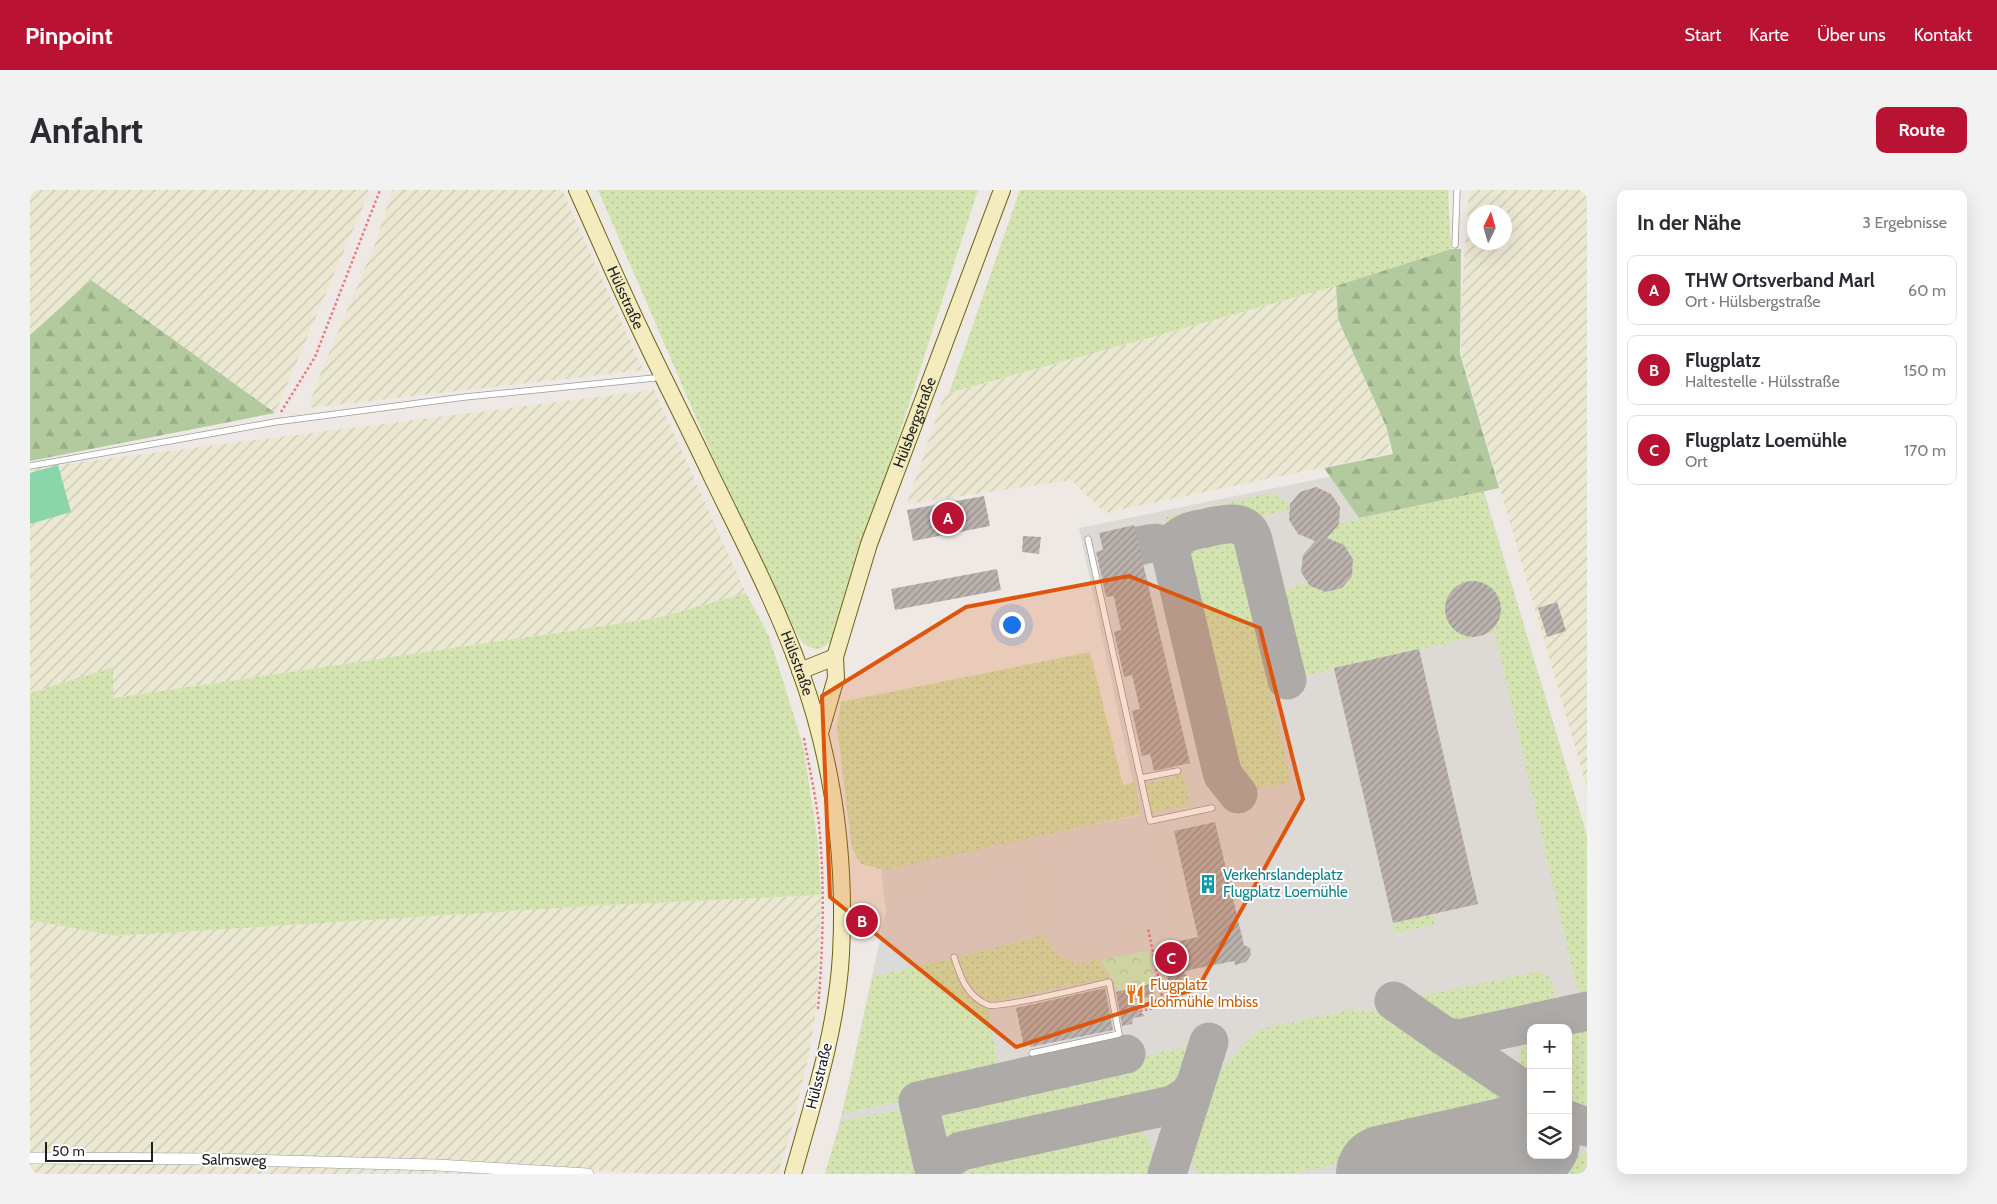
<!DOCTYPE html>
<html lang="de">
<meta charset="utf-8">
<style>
:root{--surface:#fff;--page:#f2f2f3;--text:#2b2b33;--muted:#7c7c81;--line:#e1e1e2;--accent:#ba1233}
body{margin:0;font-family:Cabin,sans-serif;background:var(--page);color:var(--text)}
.controls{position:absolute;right:15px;bottom:15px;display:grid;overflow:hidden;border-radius:10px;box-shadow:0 5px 20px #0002}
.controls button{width:45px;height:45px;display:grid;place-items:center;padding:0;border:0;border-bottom:1px solid var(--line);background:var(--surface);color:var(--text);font:25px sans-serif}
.compass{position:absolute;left:1437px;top:15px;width:45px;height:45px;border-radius:50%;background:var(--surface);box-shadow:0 5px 20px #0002;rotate:5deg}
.scale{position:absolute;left:15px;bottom:12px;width:108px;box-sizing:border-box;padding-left:5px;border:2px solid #1e1e1e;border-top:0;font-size:14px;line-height:18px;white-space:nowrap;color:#1e1e1e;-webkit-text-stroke:4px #fff;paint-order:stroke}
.you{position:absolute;left:981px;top:434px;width:18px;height:18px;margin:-12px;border:4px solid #fff;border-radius:50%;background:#1a73e8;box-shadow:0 0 0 8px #1a73e833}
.badge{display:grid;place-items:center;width:32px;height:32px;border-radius:50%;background:var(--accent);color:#fff;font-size:16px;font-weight:700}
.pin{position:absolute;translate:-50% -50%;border:2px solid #fff;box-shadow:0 1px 5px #0006}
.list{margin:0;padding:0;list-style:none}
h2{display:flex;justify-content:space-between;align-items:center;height:65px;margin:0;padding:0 20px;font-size:21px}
h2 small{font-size:16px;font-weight:400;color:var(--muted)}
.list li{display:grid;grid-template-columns:32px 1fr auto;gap:15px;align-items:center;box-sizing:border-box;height:70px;margin:0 10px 10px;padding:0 10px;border:1px solid var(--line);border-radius:10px}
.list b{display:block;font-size:19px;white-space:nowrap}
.list p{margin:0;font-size:16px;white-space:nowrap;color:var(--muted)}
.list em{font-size:16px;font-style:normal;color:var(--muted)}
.icon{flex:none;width:28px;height:28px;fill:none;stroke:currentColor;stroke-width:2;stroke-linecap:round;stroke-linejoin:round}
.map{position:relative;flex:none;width:1557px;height:984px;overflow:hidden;border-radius:10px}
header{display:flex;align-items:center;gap:30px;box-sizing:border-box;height:70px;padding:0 25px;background:var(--accent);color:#fff}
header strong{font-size:24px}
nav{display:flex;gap:28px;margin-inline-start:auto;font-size:18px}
.intro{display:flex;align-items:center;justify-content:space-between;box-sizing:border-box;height:120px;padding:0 30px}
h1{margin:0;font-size:35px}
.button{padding:12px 22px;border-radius:10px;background:var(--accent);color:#fff;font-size:18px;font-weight:700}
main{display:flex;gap:30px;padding:0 30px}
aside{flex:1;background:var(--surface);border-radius:10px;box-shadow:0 5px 20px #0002}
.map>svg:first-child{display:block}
</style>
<header>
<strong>Pinpoint</strong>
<nav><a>Start</a><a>Karte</a><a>Über uns</a><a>Kontakt</a></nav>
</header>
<div class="intro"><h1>Anfahrt</h1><a class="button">Route</a></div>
<main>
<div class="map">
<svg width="1557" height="984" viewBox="0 0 1557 984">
<defs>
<pattern id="farmland-furrows" width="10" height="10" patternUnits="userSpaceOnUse" patternTransform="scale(1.25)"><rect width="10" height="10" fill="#ebe8d2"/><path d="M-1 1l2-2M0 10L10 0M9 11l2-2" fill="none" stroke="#c9c7b4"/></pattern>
<pattern id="grass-dots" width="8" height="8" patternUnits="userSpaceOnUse" patternTransform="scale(1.25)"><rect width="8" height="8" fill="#d3e4b0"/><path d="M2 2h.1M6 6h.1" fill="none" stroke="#b5c397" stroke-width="1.8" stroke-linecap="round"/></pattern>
<pattern id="forest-firs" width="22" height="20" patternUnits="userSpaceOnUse" patternTransform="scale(1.25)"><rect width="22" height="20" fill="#b3ca9e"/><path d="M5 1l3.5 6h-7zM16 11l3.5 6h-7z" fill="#9aad88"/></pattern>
<pattern id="park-crowns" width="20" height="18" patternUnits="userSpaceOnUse" patternTransform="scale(1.25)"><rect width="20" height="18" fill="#cbf4c6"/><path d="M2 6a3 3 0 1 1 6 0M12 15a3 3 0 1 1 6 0" fill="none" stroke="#aed1aa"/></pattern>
<pattern id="building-hatch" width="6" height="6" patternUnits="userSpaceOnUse" patternTransform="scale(1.25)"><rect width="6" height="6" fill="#bbb2ae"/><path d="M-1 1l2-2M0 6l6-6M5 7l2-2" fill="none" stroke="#97908d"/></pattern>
</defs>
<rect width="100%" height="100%" fill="#eee9e5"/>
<!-- airport -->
<path fill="#dddad6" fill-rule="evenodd" d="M1441,258L1557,646V984H795L812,924L856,722L851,678L1110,625L1049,338ZM1501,838H1538V965H1501Z"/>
<!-- farmland -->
<path fill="url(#farmland-furrows)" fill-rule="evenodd" d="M0,0H340L245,223L61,91L0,145Z
M362,0H532L613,180L278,218L291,182L346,52Z
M1439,0H1557V598L1431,164V113ZM1444,22H1474V52H1444Z
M1306,96L1308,129L1356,236L1360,263L1075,323L1041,290L877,314L914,205Z
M624,200L716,403L627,428L82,508L83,477L0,503V273L28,275Z
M791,705L788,794L785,828L779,863L763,934L748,984H620L394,969L0,964V730L85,746L578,715Z
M0,972L288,976L463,984H0Z"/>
<!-- grass -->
<path fill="url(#grass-dots)" d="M568,0H948L804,446C794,462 781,463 769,448L706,320Z
M990,0H1418L1421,59L1306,96L919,203Z
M1453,300L1557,646V807L1548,798L1544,786L1465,442L1265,488L1247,414C1250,399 1265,397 1278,392C1281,396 1283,397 1287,399C1316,410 1337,372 1313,355C1310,352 1303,351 1299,349V346L1309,334Z
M1241,303L1260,314V319L1218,329C1200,309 1159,345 1139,334L1135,327Z
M1202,341L1212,348L1215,353L1249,492L1243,495L1241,502L1261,592L1223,600L1207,583L1203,574L1155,366C1158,346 1184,343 1202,341Z
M716,403L739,446L773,555L788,653L791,705L578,715L85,746L0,730V503L83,477V508L627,428Z
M1060,462L1093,595L1105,592L1110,624L855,680L831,674L822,659L807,537L811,512Z
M1154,584L1160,615L1122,623L1116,593Z
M1404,724L1406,734L1365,743L1363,733Z
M1014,745L1020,757L1028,765L1047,774L1068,769L1079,788L963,811C942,807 934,785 928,767Z
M921,769C929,794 934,806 958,819L970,886L962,890L812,924L843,786Z
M1506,782C1525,782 1526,802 1521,816L1506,824L1425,841L1416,838L1380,813V810L1384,807Z
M1320,820C1336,820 1351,821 1365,826C1383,832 1399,845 1415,855C1436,870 1474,886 1471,917C1470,926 1466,934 1459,940L1262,984H1168L1163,976L1162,962L1185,892L1193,877L1230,839Z
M1557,829V918L1540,920L1538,838H1519Z
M1501,845V894C1483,882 1486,858 1501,845Z
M1160,856C1155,873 1152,897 1136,907L915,956C902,953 902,933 899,921V918L903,913Z
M876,918L879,919L882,922L896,984H795L811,932Z
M1084,935C1116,934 1129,954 1120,984H921L932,971L943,966Z
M1557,963V984H1461Z"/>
<!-- forest -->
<path fill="url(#forest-firs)" d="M1421,59H1431L1430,164L1469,298L1329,328L1294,278L1363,264L1356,236L1308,129L1306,96Z
M61,90L245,223L0,271V145Z"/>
<!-- park -->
<path fill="url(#park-crowns)" d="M1118,760L1125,793L1088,801L1071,770Z"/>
<!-- pitch -->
<path fill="#8ad6aa" d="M28,275L41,322L0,334V283Z"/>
<!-- parking -->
<path fill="#dadada" d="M1112,641L1116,646L1130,712L1131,720L1129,726L1123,731L1054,746L1044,744L1038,737L1023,668L1024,662L1029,659Z
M977,687L986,689L988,694L994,741L992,747L977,754L854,784L850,780L849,771L859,725L863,719L909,704Z"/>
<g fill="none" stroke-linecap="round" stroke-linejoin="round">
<!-- taxiway -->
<path stroke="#adaaa8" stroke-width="39" d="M1109,356C1121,353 1131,350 1140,360L1190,574L1193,585L1208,604
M1141,364C1143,357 1144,351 1150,347C1157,341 1167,340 1176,338C1194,334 1216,327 1223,350L1257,490
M1364,811L1414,846L1429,849L1557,821
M1414,846L1491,898L1501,911
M1538,930L1557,937
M1475,957L1493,948L1501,937
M905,984L888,911L1096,864
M909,984L914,972L931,961L1142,915L1157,907L1165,895
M1137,984L1179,852"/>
<!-- runway -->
<path stroke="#adaaa8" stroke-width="98" d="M1355,984L1501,951"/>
</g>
<!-- building -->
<path fill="url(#building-hatch)" d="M1286,297L1301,304L1310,317L1309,334L1297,348L1314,355L1323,369L1322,386L1312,398L1296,402L1280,396L1271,382L1273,365L1285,351L1268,344L1259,330L1260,314L1270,302Z
M954,306L960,336L883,351L877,320Z
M1104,335L1160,573L1124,581L1120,564L1112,566L1102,521L1110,519L1102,485L1094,487L1084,442L1091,440L1086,417L1084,406L1076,407L1066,362L1073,360L1069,343Z
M993,346L1011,347L1009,364L992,362Z
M967,379L971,400L865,420L861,399Z
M1415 419a28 28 0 1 1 56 0a28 28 0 1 1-56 0Z
M1527,412L1536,441L1517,447L1508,418Z
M1389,459L1448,714L1363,733L1304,478Z
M1185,632L1214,755L1220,758L1221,765L1216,772L1205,775L1204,771L1154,781L1152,790L1144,794L1138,790L1130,755L1168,747L1144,641Z
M1121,794L1124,806L1100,811L1115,826L1103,828L1102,834L1092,836L1086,802Z
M1075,798L1083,840L1000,857V855L994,857L986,818Z"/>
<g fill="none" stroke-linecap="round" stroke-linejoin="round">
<!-- lane casing -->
<g stroke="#9b9b9b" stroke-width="7">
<path id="lane" d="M1425,55L1427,0
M0,276L245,232L435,207L624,188L631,186
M1058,349L1120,631L1182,618
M1111,588L1148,581
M924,767C930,786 937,807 958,815C968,819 1062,796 1079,792L1089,844L1002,863"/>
</g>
<!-- street casing -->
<g stroke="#9b9b9b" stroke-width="12">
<path id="street" d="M0,968L181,969L407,975L558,984"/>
</g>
<!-- secondary casing -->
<g stroke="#6c640f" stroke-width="18">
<g id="secondary">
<path id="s1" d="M547,0C568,46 588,93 610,139C633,188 658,236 681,285C712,349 746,413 770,480C803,571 816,668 811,764C807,839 783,912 763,984"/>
<path d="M770,481L805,467"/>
<path id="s2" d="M790,543L806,488L805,467L839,354L972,0"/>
</g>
</g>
<!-- path -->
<path stroke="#ed7782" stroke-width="2.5" stroke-dasharray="2.5 2.5" stroke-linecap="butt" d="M251,222L285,167L350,0
M774,548C779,577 786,606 789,635C795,696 793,758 788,819
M1150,796L1152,799L1166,796
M1131,801L1150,796L1154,791L1155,783L1153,782
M1110,821L1134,816L1118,738"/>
<!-- lane -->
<use href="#lane" stroke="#fff" stroke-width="5.5"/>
<!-- street -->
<use href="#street" stroke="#fff" stroke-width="11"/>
<!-- secondary -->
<use href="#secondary" stroke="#f4ecbe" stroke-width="16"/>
</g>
<!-- marked area -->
<path fill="#de560d" fill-opacity="0.2" stroke="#de560d" stroke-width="4" stroke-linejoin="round" d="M1099,386L1230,438L1273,609L1168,798L986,857L800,707L792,506L936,417Z"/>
<!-- icons -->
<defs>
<g id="building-bare" transform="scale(1.5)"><path d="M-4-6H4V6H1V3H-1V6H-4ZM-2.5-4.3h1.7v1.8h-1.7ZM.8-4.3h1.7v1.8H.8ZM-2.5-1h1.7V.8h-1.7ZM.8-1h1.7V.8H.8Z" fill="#0f9aa8" stroke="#fff" stroke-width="2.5" paint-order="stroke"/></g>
<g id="restaurant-bare" transform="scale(1.5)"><path d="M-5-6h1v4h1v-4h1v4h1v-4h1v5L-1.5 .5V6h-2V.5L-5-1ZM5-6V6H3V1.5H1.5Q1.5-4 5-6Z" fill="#e8710a" stroke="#fff" stroke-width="2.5" paint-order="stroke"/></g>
</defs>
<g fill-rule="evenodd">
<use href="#building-bare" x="1178" y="694"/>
<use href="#restaurant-bare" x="1105" y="804"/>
</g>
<g text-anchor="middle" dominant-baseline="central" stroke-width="4" stroke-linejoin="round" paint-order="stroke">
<!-- street labels -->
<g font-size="15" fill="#1e1e1e" stroke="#fff">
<text stroke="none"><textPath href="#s1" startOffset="118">Hülsstraße</textPath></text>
<text stroke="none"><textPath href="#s2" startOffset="326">Hülsbergstraße</textPath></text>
<text stroke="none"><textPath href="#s1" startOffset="522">Hülsstraße</textPath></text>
<text transform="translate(789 886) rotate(-76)">Hülsstraße</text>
<text transform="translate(204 970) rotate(1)">Salmsweg</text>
</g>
<!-- culture labels -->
<g font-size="15" fill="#0d838f" stroke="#fff" text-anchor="start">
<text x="1193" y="685">Verkehrslandeplatz<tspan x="1193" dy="17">Flugplatz Loemühle</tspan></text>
</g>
<!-- food labels -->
<g font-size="15" fill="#c56008" stroke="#fff" text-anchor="start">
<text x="1120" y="795">Flugplatz<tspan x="1120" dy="17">Lohmühle Imbiss</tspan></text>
</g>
</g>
</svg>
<div class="controls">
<button>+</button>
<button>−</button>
<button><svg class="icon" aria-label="layers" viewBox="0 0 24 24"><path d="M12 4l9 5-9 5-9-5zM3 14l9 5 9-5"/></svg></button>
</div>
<svg class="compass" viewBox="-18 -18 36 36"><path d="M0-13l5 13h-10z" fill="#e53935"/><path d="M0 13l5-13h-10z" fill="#7c7c81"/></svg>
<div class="scale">50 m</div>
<div class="you"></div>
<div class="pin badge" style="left:918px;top:328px">A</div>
<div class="pin badge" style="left:832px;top:731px">B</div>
<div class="pin badge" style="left:1141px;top:768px">C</div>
</div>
<aside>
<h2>In der Nähe<small>3 Ergebnisse</small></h2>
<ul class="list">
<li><span class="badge">A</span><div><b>THW Ortsverband Marl</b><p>Ort · Hülsbergstraße</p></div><em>60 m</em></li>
<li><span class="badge">B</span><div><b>Flugplatz</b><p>Haltestelle · Hülsstraße</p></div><em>150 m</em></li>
<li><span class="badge">C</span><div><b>Flugplatz Loemühle</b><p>Ort</p></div><em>170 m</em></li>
</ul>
</aside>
</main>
